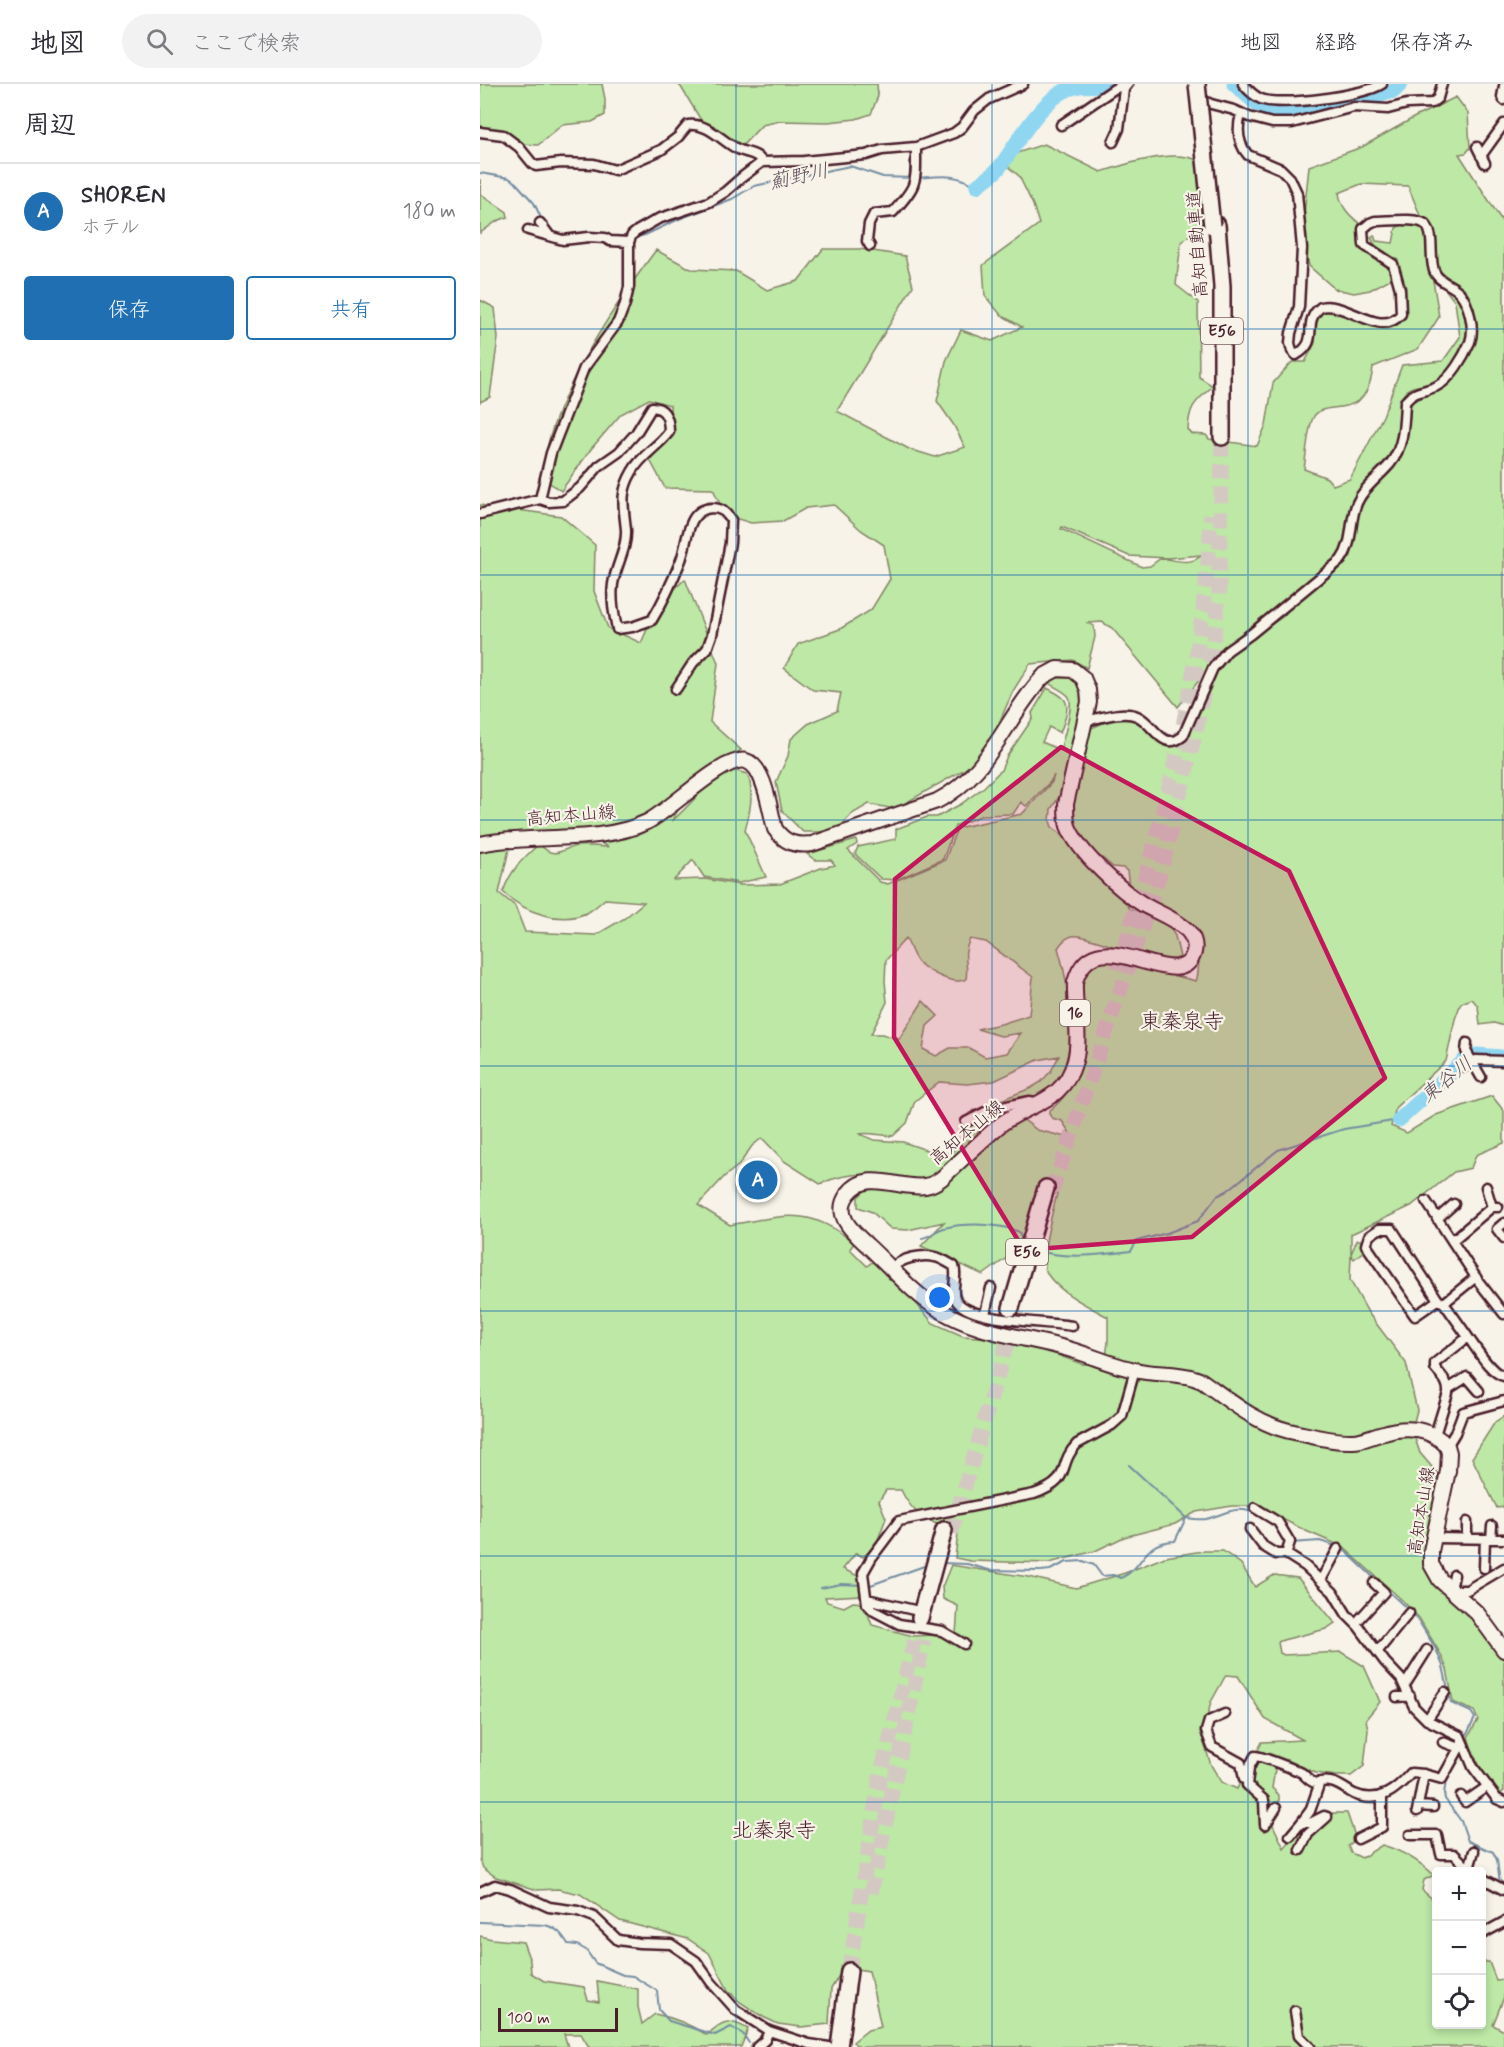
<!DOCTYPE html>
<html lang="ja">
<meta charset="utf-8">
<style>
:root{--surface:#fff;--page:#f2f2f3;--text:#2b2b33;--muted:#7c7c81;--line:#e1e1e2;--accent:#1f6fb2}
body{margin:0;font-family:Mynerve,"Klee One",sans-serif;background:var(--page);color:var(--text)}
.controls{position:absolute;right:18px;bottom:18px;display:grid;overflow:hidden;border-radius:6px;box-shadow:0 3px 9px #0003}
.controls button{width:54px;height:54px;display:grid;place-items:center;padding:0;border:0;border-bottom:2px solid var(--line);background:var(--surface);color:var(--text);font:30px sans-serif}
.scale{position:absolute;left:18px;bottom:15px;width:120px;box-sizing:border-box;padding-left:6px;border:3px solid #4a1f2b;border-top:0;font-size:16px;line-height:21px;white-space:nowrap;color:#4a1f2b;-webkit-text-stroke:4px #f7f3e8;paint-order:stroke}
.you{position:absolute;left:460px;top:1214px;width:21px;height:21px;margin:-15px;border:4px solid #fff;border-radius:50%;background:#1a73e8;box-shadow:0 0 0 9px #1a73e833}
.badge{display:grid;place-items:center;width:39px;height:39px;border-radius:50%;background:var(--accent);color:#fff;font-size:20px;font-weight:700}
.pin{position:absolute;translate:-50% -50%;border:3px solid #fff;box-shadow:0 2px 6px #0006}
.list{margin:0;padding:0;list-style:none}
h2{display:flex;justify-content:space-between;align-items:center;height:78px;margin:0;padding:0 24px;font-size:26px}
h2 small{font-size:20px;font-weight:400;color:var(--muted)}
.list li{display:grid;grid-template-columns:39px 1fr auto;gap:18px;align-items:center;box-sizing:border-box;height:96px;padding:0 24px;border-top:2px solid var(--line)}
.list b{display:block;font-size:22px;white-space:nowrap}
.list p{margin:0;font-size:20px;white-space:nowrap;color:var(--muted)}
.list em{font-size:20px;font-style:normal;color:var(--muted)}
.actions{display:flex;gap:12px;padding:18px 24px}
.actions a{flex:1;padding:14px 0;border:2px solid var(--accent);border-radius:6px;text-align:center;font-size:21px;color:var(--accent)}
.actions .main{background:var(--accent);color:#fff}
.icon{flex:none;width:33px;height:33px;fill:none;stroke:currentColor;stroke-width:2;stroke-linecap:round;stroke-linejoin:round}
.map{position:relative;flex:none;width:1024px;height:1963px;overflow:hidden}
header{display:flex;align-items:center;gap:36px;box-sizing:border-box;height:84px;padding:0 30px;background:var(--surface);border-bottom:2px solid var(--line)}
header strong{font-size:28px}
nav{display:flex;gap:33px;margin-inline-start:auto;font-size:21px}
.search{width:420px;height:54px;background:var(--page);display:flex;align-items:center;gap:15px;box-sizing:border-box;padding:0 21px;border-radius:33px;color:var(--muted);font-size:22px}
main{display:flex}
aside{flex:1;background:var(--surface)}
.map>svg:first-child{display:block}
</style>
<header>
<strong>地図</strong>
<div class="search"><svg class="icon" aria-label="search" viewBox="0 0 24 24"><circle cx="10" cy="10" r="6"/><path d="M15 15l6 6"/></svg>ここで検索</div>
<nav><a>地図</a><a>経路</a><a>保存済み</a></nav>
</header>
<main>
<aside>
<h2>周辺<small></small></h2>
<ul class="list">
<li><span class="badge">A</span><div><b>SHOREN</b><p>ホテル</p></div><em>180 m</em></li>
</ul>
<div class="actions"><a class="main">保存</a><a>共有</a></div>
</aside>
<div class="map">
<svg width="1024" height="1963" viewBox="0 0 1024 1963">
<rect width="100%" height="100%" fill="#f7f3e8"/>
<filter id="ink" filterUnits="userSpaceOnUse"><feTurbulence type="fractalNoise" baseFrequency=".0167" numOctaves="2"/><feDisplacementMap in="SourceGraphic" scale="12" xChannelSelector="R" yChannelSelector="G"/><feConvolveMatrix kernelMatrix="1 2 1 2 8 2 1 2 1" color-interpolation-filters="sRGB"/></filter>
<g filter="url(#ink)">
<!-- green -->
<path fill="#bde8a5" stroke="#848468" stroke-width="1.5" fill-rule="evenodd" d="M0,0H122L125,15V31L112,38L82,41L58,61L42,60L23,47H0Z
M197,0H397L398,12L391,30L376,35L348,38L300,37L282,41L262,62L222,38L201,3Z
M976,13L988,29L990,64L986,69L979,70L1024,140V942L1014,939L1000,941L998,922L992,915L981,919L975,935L966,977L916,1023L911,1042L927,1049L956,1031L1012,1012L1024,1027V1059L996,1071L991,1084L974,1088L931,1122L871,1150V1170L877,1156H880L886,1165L874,1175L871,1171L870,1196L889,1230L926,1279L937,1326L932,1346L940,1369L958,1390L957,1416L944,1469V1482L951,1493L987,1526L1024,1576V1707L1020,1710C1004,1690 995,1678 988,1653L998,1636L994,1627L973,1618L967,1585L960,1569L939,1534L922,1516L863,1463L826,1447L777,1422H752L716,1428L695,1440L644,1453L615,1467L569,1479L490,1477L475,1474L478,1449C451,1438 434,1434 421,1406H406L399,1417L406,1434L396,1461L383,1473L376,1469L363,1485L378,1492L382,1511L345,1513L347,1518L364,1523L373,1518L384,1519L392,1541L433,1552L476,1550L478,1522L463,1515L462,1503L471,1481L549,1493L596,1504L645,1489L685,1473L723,1467H743L761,1480L775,1503L794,1491L818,1494L855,1539L846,1545L803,1556L798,1558L800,1569L804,1571L861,1568L884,1582L900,1618L886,1635L888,1646L884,1682L871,1692H856L836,1689L778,1666L782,1658L823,1656L785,1635L758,1592L746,1591L731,1618L722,1653L731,1681L741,1698L757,1705L767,1683L776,1675L792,1681L795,1686L792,1704L799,1711V1721L793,1741L804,1764L822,1744L853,1729H867L876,1755L868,1762L871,1769L882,1774L902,1761C923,1767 938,1776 954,1791L944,1796L942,1806L956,1818V1940H1002V1878H1009L1016,1896L1024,1895V1913L1013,1941L1024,1947V1963H379L373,1958L388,1946L401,1943L389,1887L364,1883L351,1905L349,1940L321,1943L298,1940L283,1933L260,1918L248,1906L229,1869L208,1855L140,1837L100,1810L78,1805L57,1806L16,1793L3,1784L0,1776V421L81,432L115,461L114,507L128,544L161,559L178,521L205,495L238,579L230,638L261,666C235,683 206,709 192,737C212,720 225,699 250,685L267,690C275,706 270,729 265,746L286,793L259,799L224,793L213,776L194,796L225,795L260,801L300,800L341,784L355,781L351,776H335L327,770L376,756L377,760L368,766L400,798L408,800L465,776L477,744L542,730L572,698L574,691L570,698L546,722L541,718L533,730L503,731L475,742L463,775L416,796L401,795L375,770L378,763L416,755V745L447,733H457L481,720L504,703L521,686L527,672L553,634L552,629L567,604C572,607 580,610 584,615C591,623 583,641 580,649L569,643L562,658L580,666C583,655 594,623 589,613C585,607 574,603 568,599L573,594H592C599,600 602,605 602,615L581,710L571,725L570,737L572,743L580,749L614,787L640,810L650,825L688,840L695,852L700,873C679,884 633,860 610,855C605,853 597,851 592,852C585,854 581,859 578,864C590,905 606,989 558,1013C541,1021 515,1025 496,1030L493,1027L551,1004L561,998L571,987L579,972L558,976L514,997L487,1000L459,998L435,1017L427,1039L413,1052C405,1052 386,1048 380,1050L394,1056L423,1058L461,1071L473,1067L488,1048L480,1043L507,1029L545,1021L460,1089C436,1101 424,1093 400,1091C379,1089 359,1091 340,1100L304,1077L282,1054L272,1062L259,1081L244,1093L218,1121L250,1141C303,1132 329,1121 374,1159L370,1165L387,1182L392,1178L423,1204L453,1239L483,1252L511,1254L547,1260L602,1280H625L628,1258V1233C611,1224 570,1204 565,1184C561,1166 574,1124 578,1105L559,1099L544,1151L532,1170L503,1191L441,1162L464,1138L428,1146L411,1145L392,1128L378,1123V1113L390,1102L436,1108L529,1040L541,1034L557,1046L594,1055L582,1037L572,1034L569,1030V1027C584,1016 597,995 603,978L600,903L605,886L623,876L638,877L716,897C719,890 718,882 719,874C719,865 721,855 716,846C712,839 660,811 649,803L647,787L643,784L633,783L621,773L615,772C607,761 595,749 592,736C587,716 604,667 609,645C620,641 638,631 650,635C676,643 675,671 707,657C720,632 726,602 742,580C758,559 784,547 805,531L807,526L853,488L858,486L871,472L879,422L887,409L914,379L931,320C939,307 955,308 966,299C972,295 976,286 980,280C1005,246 999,241 984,204L963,193L960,188L955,176L953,144L948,137L940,131L928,102L881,100L859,109C861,123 869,131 879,139C877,170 887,166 909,180L914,193L890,206L874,209L855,205L829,182L822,150L829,82L882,63L935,33ZM32,752H108L128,763C118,763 108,761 98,762C81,763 77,778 59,760C42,775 30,787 23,808C43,828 83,843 110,827C115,824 120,819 125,815L164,818L145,834L116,851L45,848L35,822L19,809ZM426,854C430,862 433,874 439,879C449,888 474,902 486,895C489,878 481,873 490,855L506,858L553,893L549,931L521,940L497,945L521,952L541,949L527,969L505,973L489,964H470L456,972L443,965L447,942L458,932L443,917L419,955L402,950H391L407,918L405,897L406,876Z
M564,60L621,88C646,80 692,65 717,76L724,97V138L701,159L696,201L718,218L719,293L733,302C715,318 709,322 708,346L712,350L726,351L729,355L777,362L786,341L793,299L812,278H825L835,259V238L843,227C869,219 898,262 921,237C931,227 924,190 917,179C909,168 895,167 891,153L894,151L896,157L913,159L916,144C925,138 940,138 945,148C949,177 955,205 959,233L938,265L893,283C887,342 843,312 833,334C828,343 826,373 824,385L847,394L853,401L870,395L903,332L922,281L963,277L980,253L975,218L963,202C967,205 974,209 978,213C980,216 981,221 983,225C993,248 987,260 973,279C969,285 965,293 958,297C946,305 932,296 923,312C916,325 922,345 915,361C906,382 885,394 874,414C866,429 871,448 864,463C852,488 797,526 773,545L770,543L747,561L698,623L632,544L622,538L608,539L614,542L615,553L607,584L593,576L550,580L533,607L516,646L494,680L415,725L389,720L372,730L359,744L340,748H323L302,727L296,698L308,672L311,655L328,640L357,627L361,609L333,606L304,584L318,560L360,545L391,526L410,495L404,461L381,446L354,421L326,424L303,437L271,439L245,431L233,405L185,404L170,376L191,350L190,321L169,315L141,330L111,365L81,407L63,394C64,324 134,222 176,166L211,185L256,187L287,206L318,197L343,165H380L425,172L433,202L357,327L429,365L455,373L485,363L473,340L457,317L466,277L481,246L512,257L542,243L521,231L505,212L503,181L559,140L553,121L539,92L519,75ZM582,443L649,472L688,474L722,471C711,482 695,476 681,474L670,482L662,483L581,445Z
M0,95L1,110L27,128L28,133L17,137L0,149Z
M0,216L15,224L18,254L10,313L0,318Z
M1024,1332V1423L1017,1424L992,1374L1015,1338Z
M0,1852L12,1855L43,1858L50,1877L51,1889L64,1897L104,1903L108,1916L119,1918L117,1897L158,1905V1923L162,1940L175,1930C195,1934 210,1940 227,1951C243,1936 248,1934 268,1945L261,1963H109L101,1950H84L88,1963H0Z"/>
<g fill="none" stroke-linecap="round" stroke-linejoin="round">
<!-- stream -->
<path stroke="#748da2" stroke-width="2" d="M0,89L29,94L36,99L54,119L62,136
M437,94C463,92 474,89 497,102
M82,152L113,148L124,150
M153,154L165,151L199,135L252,115L274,102L370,82L403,93L432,94
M442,1154C451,1153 455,1146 464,1144C484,1139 520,1139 539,1148L543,1159
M553,1165C581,1176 621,1171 651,1167L657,1157L687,1149L718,1137L737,1112L747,1107L798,1066L864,1045L919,1036
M649,1381L706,1434
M811,1459L840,1457L862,1464L936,1533L956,1565L963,1582L971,1619L991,1628L995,1634L986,1652
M461,1479L487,1480L509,1486L561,1487L570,1486L587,1478L603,1477L614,1481L622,1492L633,1491L641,1494C666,1482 661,1458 695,1457L706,1434C713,1435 720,1436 726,1435C749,1429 755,1420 780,1431
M388,1502L447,1481
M341,1504L361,1500L382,1501
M982,1668L966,1698L964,1709L965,1715L981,1737L988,1757L1013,1768L1017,1776L1020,1800
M0,1838L65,1841C77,1844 82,1850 88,1860L97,1861L106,1866L115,1879L143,1891L153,1892L177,1907L179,1926L189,1937L235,1951L251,1943L263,1950L269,1959"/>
<!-- river -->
<path stroke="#90d6f1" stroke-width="15" d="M754,0L778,21L790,29L808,30L818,28L840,19L900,11L914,7L921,0
M497,102C504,96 513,91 519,84C539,58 563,8 599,2C610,1 621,2 632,0
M919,1036L987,974L997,971L1021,973"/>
<!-- highway-tunnel -->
<path stroke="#d4c9c2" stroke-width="15" stroke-dasharray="15 8" stroke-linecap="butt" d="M637,885C683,740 725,582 731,430
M572,1107L680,790L715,652L732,569L739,511L742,353
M471,1449L537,1226
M391,1809L444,1556
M369,1887L400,1693L440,1534"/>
<!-- street casing -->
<g stroke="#4a1f2b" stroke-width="13">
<path id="street" d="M763,0C768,6 774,12 781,15C800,23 886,11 902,0
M1024,2L1022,13L1024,16
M718,11L725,17L731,20L754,26L769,33L792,39H812L874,23L908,25L927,20L952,19L958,14L962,0
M581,41L634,5L647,0
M0,48L23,51L39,63L52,79L56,82L81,79L114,80L135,86L181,66L198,53L208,41C227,39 239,54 254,63C264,70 276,67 282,78
M633,58L639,45L644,5L648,0
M997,63L1005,79
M1001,72L1024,40
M60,139L69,151
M48,146L83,156L109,153L125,154L130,157L149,158
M390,162L387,157L389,140L394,130L413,128C438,101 436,99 436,63
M60,415L71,369L104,284L138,238L145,220L149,203V158L152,151L157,147L178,135L229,118L245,108L261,94L282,78L324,77L386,71L402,66L436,63L474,49L482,43L494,27L509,15L543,0
M0,430L60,415L69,418L83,417L100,404L119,382L139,368L156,349L172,323C186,324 189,335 189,348C179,362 160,372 152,388C139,410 144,423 146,446C147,465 136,481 133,500C131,515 134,530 137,545L152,543L172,536C183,518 193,496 201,476C208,458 206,425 232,424C242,424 246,429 251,436L250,459L232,551L227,565L213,579L196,605
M606,637C620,634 643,626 657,632C674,639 682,669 703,652L733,584L747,567L771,550L861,476C874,458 869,437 877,419C884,403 899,393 910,380C924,363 924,339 925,318C934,306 945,308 957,302C971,295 984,272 990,258C995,245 989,220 980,209C974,201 960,199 955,189C948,175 956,150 945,140C936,133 908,137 895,137L890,139L883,145L884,161L913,180L920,205L921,230C900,255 867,217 841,223C820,239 842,256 816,271L812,267L810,259L811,249L819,223L822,164L817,109L810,94L801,85L768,71C757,59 757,45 761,30
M987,959L986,967L1001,993
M984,983L996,976L1024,977
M486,1038L509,1026L549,1017L555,1018
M1006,1103L1012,1123
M946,1117L999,1198L1024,1230
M957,1135L974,1120
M1024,1139L1017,1145L1024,1154
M972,1157L1012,1123H1018
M412,1184C421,1174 442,1170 455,1173C462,1174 468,1179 474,1182C478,1193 471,1204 475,1214C485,1239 568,1237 592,1242
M958,1216L935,1232L886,1161L889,1152L899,1145H912L958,1216L964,1219
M505,1230L511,1204
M988,1253L964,1219L996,1193
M968,1305L987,1293L999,1307
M955,1351L968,1309C969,1298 961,1292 955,1284V1279L988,1253C996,1264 1011,1290 1024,1292
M967,1362L975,1349L983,1328L1024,1317
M775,1424L798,1438L810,1458L806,1470
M770,1445L783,1462L796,1470H806L825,1482L853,1508L867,1531L879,1543L905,1578L921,1595L934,1623L947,1636L980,1652L993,1683L1017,1715L1024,1718
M955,1454L1024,1455
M987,1454V1438
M1011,1455L1012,1442
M1004,1484L1005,1455
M974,1491L971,1506H987L1024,1484
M841,1496L858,1465
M387,1515L434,1526
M876,1539L904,1508L894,1499
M484,1560L462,1547L419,1540L394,1527L387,1520L383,1489L392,1473L419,1437L554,1410C594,1396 576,1382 597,1360L632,1341L642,1332L655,1286
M898,1567L929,1529
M925,1601L947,1566
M917,1613L930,1612
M745,1630L729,1637L726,1647L732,1663L761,1679L764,1695
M947,1636L965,1608
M963,1658L979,1664
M981,1712L985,1718L1008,1702
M938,1722L953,1723
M796,1724L785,1741L784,1716L767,1701L769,1684L775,1672C781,1672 817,1686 822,1689C829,1695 828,1697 838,1700
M937,1727L944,1690L962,1695L982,1659
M930,1751H957L961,1770H974L992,1788
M810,1752L821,1739
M878,1755L902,1743V1712
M820,1766L828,1750L847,1733L844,1732L830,1739H821L830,1727L840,1698C854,1695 863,1704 874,1710C899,1721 917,1705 931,1689L944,1690
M989,1785L994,1767
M1002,1794L1024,1806
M0,1808L15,1801L30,1805L69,1823L98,1827L114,1833L138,1856L159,1859L191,1860L216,1877L231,1898L256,1926L289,1947L329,1960L349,1963
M1002,1850L1024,1838
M815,1927L819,1952L830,1963
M277,1963L285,1956L289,1947"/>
</g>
<!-- primary casing -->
<g stroke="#4a1f2b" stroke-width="18">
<path id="primary" d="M0,760C53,749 118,761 167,738C190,727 244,671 266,677C285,682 290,728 295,745C305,759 315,762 332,760L457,717C510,691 525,633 564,592L577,585L593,586L603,594L608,606L609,618L586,720C586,728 586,735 588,742C598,768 641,807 664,821C678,829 696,835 708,847C713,853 716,860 714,868C701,917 614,829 595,898C594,922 601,954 595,977C583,1020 549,1018 520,1041C500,1058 481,1076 462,1094C457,1098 452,1101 445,1102C420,1106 387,1084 368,1110C352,1131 374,1149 388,1162C411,1183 433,1210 460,1226C497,1249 540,1252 581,1263C606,1269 630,1281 655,1286C675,1291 695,1288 714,1294L722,1297C750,1317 776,1339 809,1347C829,1351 852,1358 873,1357C884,1357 893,1351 904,1349C926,1342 951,1344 967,1362L969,1369L968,1387L951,1467V1480L960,1496L997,1529L1024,1566"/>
</g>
<!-- highway casing -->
<g stroke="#4a1f2b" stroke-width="20">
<path id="highway" d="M737,141L742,202V353
M531,1224L566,1104
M440,1534L464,1446
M359,1963L369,1887"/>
</g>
<!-- street -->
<use href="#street" stroke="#f7f3e8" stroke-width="8"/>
<!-- primary -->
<use href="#primary" stroke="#f7f3e8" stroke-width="14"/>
<!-- highway -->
<use href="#highway" stroke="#f7f3e8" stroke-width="15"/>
<!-- highway-bridge casing -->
<g stroke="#4a1f2b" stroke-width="20" stroke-linecap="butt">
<path id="highway-bridge" d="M717,0L732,142"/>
</g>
<!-- highway-bridge -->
<use href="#highway-bridge" stroke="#f7f3e8" stroke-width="15"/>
</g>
</g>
<!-- marked area -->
<path fill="#c2185b" fill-opacity="0.2" stroke="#c2185b" stroke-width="4.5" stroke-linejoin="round" d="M581,663L809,787L905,994L712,1153L544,1166L414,953L415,795Z"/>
<!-- grid -->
<path fill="none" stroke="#1f6fb2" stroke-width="1.5" stroke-opacity="0.55" d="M256,0V1963M512,0V1963M768,0V1963M0,245H1024M0,491H1024M0,736H1024M0,982H1024M0,1227H1024M0,1472H1024M0,1718H1024"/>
<g text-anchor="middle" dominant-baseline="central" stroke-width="4.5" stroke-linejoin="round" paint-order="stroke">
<!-- shield labels -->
<g fill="#f7f3e8" stroke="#7e5f64" stroke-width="1.5">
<rect x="721" y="234" width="42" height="26" rx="4.5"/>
<rect x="580" y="916" width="30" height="26" rx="4.5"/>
<rect x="526" y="1155" width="42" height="26" rx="4.5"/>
</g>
<g font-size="16" font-weight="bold" fill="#4a1f2b">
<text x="742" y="247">E56</text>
<text x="595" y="929">16</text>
<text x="547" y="1168">E56</text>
</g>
<!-- street labels -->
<g font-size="18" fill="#4a1f2b" stroke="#f7f3e8">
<text transform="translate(718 160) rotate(-94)">高知自動車道</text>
<text transform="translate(91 732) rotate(-5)">高知本山線</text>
<text transform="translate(487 1049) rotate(-40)">高知本山線</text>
<text transform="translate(942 1427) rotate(-81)">高知本山線</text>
</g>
<!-- water labels -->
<g font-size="20" font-style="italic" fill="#5c4d5c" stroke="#f7f3e8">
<text transform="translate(319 93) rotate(-12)">薊野川</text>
<text transform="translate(967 996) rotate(-39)">東谷川</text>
</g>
<!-- quarter labels -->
<g font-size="21" fill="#4a1f2b" stroke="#f7f3e8">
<text x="702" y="938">東秦泉寺</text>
<text x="294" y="1747">北秦泉寺</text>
</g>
</g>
</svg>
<div class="controls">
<button>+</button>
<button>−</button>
<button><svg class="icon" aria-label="locate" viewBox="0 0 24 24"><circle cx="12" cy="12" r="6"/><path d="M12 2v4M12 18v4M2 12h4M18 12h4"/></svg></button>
</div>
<div class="scale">100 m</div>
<div class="you"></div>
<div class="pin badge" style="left:278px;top:1096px">A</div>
</div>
</main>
